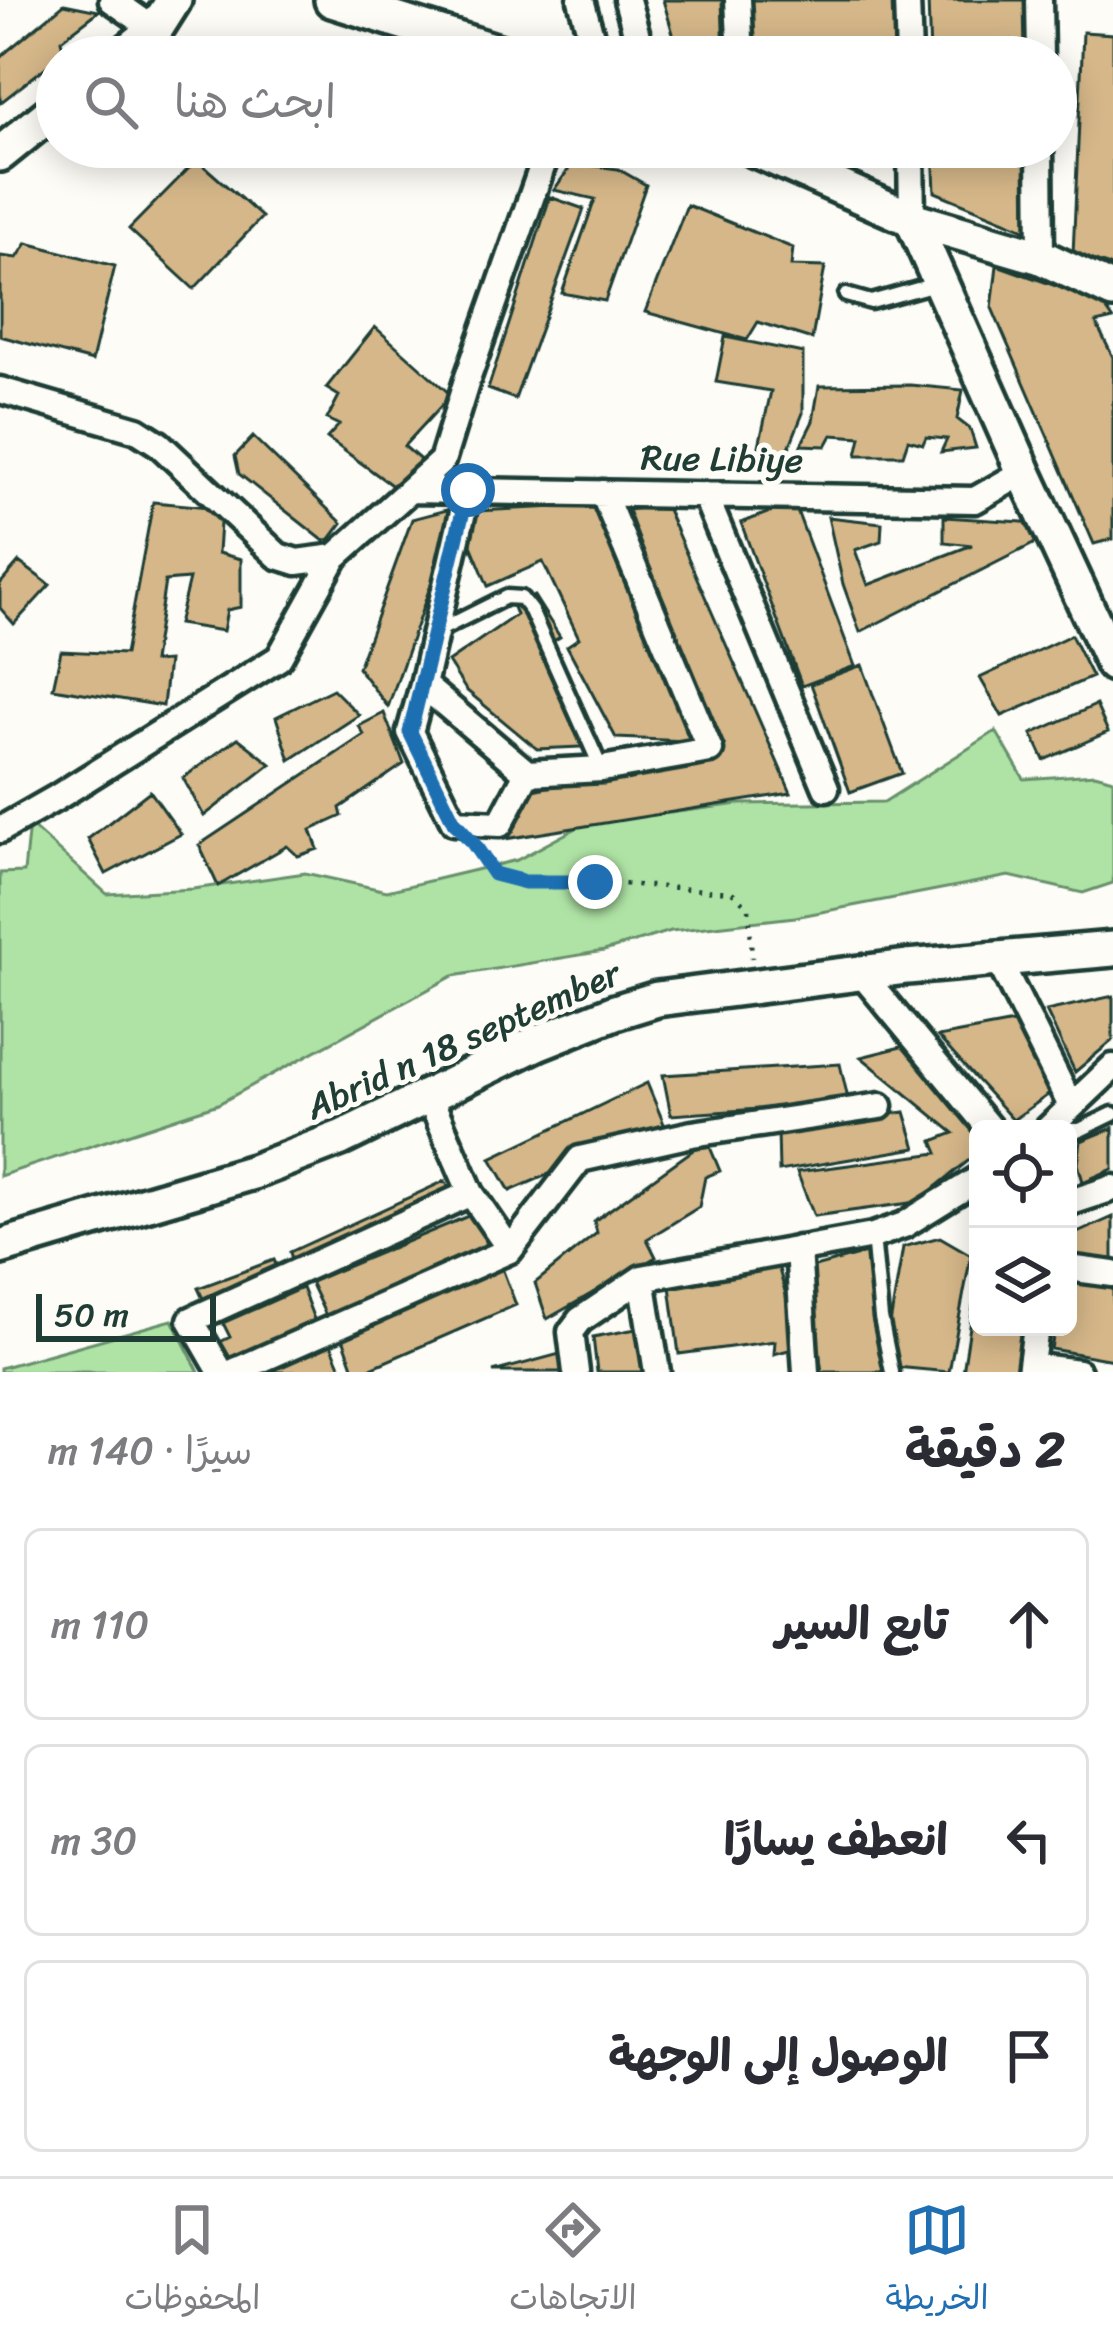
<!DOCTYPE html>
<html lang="ar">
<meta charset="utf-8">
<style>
:root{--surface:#fff;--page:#f2f2f3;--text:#2b2b33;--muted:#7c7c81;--line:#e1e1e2;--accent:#1f6fb2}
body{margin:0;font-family:Sriracha,"Playpen Sans Arabic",sans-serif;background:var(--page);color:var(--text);direction:rtl}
.controls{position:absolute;right:36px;bottom:36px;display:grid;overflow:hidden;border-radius:18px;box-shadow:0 6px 30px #0003}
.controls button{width:108px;height:108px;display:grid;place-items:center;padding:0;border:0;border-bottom:3px solid var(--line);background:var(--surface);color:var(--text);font:60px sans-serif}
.scale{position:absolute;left:36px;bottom:30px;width:180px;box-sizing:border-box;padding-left:12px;border:6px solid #1f3d34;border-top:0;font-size:33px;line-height:42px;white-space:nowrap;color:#1f3d34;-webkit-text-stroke:9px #fdfcf7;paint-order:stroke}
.stop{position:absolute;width:36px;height:36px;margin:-27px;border:9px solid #1f6fb2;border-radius:50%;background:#fff}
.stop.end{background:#1f6fb2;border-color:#fff;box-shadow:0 3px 12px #0008}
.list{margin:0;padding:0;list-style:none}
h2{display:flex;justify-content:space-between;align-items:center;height:156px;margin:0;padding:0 48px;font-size:51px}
h2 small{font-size:39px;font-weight:400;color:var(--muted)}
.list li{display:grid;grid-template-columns:78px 1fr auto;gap:36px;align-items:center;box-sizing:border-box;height:192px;margin:0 24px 24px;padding:0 24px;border:3px solid var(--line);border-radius:18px}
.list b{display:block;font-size:45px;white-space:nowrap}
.list em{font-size:39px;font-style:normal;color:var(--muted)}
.icon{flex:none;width:66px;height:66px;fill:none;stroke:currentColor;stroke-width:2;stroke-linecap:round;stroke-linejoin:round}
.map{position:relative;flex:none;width:1113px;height:1372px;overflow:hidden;direction:ltr}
.search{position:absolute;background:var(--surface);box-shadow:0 6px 30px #0003;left:36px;right:36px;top:36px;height:132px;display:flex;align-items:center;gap:30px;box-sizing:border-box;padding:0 42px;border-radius:66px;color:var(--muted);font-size:45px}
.sheet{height:804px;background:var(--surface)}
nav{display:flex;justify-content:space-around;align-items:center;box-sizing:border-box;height:168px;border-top:3px solid var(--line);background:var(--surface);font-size:33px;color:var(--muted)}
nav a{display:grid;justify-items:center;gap:6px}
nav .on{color:var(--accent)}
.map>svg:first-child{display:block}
</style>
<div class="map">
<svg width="1113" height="1372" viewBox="0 0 1113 1372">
<rect width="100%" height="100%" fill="#fdfcf7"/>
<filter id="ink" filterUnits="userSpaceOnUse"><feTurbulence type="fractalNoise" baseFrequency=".00833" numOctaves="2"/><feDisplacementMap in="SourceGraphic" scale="24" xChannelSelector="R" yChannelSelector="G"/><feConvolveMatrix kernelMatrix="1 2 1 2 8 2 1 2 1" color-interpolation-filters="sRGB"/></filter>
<g filter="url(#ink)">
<!-- green -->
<path fill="#afe3a5" stroke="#67906c" stroke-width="3" d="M996,731L1024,779L1095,774L1113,779V883L1083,893L1009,876L795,917L671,931L604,951L453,976L218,1104L0,1176V873L24,872L29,824L107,894L193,889L305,873L387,891L517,860L584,824L739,804L884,802Z
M172,1320L199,1372H0V1368Z"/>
<!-- building -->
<path fill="#d5b789" stroke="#1f3d34" stroke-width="3" d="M663,0H722L724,57H680Z
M752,0H901L898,57H756Z
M928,0H1036L1037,57H930Z
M64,4L99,11L61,40L64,53L0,103V57Z
M1083,32L1113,34V267L1073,254Z
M855,147H894V160Z
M933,147H1038L1039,235L935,192Z
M197,160L262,217L194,289L129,229Z
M573,163L618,169L646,185L605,301L562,293L595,199L554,190Z
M550,197L584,209L515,399L488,389Z
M687,205L793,248L791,266L825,267L812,339L758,322L747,340L645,312Z
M27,243L115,266L92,361L0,336V256L17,258Z
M997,265L1101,302L1113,319L1096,323L1113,357V539L1094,544L992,308Z
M375,327L451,395L404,446L424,463L394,487L327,438L339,425L327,419L339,396L326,388Z
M725,337L803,353V413L786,455H757L771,391L716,382Z
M910,385L963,390L957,419L970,429L976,448L941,452L947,439L926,437L923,444L908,440L903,455H857L861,437L832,435L826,446L801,445L813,421L819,386Z
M253,437L342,523L330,539L324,541L239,474L235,456Z
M153,502L221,508L218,553L241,559V607L227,610L223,631L178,624L189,579L165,581L153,662L168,661L163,706L53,688L61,651L125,654Z
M794,503L855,666L802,686L741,523Z
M600,505L696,730L688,741L616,738L567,646L579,638L543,562L488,586L471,545L476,511Z
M665,505L791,793L505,839L522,792L719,754L628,510Z
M458,507L388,707L358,668L412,519Z
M828,517L882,523L881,541L855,550L868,585L972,545L944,542V517L1037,523L1043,539L860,632L843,584Z
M19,562L50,585L14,624L0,608V584Z
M534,596L560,637L550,643L601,746L537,749L466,690L448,662L516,615L511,602Z
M1071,635L1092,677L1002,716L980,678Z
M862,665L902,773L850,792L811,684Z
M333,689L359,715L290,760L276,717Z
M1096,705L1108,732L1044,760L1032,734Z
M384,713L404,764L340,808L342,816L311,830L318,849L298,856L287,846L218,886L199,845L364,735L359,726Z
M238,738L271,764L204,816L183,778Z
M150,791L181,834L106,874L88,839Z
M1113,996V1040L1075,1072L1046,1011Z
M1024,1021L1063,1084L1013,1120L938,1037Z
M909,1045L978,1129V1153L917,1202L814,1216L797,1172L938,1153L933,1141L954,1133L861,1057Z
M840,1064L849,1103L671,1115L663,1075Z
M647,1083L664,1124L510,1191L491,1158Z
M905,1112L916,1148L779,1171L778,1130Z
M1113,1128V1169L1083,1182L1078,1164L1081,1141Z
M707,1140L720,1171L705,1177L699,1207L647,1239L656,1257L547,1319L535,1283L597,1233L594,1221Z
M445,1181L452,1191L293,1263L290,1252Z
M473,1214L493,1247L329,1322L310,1282Z
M1113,1217V1268L1068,1258L1075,1234Z
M940,1237L971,1255L949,1372L896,1367L890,1324L903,1247Z
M866,1253L886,1372H822L807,1269Z
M776,1258L800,1347L774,1354L775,1341L679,1354L669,1279Z
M274,1260L280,1273L204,1301L198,1288Z
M502,1268L516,1305L362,1372H355L343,1338Z
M978,1274V1327H1027L1020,1372H963Z
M1068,1275L1113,1282V1360L1051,1349L1055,1327H1068Z
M302,1288L317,1327L225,1362L214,1345L230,1337L223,1323Z
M636,1329L644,1372H597L593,1337Z
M330,1342L343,1372H270Z
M563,1353L567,1372H493Z"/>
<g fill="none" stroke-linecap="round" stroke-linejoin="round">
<!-- lane casing -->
<g stroke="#1f3d34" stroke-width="21">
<path id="lane" d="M846,295L871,302L939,283
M438,631L506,597L521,598L531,611L601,768
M1068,1130H1080L1113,1114
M873,1236L881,1318L892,1372"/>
</g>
<!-- street casing -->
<g stroke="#1f3d34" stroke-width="33">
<path id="street" d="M112,0L155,30
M581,0L597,57
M627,0L643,57
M738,0L741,57
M907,0L909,57
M1039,0L1040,57
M911,147L912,219
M1040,147L1041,257
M0,390L137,430L159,444L278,556L297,562L335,557
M412,490L975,500L1024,472
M468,490L423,685L527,773
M705,495L826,788
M423,685L410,732L454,822L500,824L527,773L602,769L710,750L603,493
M0,830L56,798L279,658L335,557L442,461L467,380L549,147
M998,959L1071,1106
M860,972L990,1129
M429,1096L471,1193L510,1250L580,1159L692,1134L880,1106
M1048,1129L1113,1067
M1068,1203L1113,1188
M798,1249L806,1372
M1068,1268L1113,1274
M642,1278L657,1372
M1031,1366L1078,1372
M221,1372L191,1320L471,1193
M233,1372L510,1250
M576,1372L571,1332L580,1320L642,1278L873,1236L904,1225L978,1179
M1030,1372L1036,1327"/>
</g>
<!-- secondary casing -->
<g stroke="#1f3d34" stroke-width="42">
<path id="secondary" d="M332,0L514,57
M121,57L155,30L174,0
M749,147L912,219L1041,257L1113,291
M0,154L57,108
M912,219L1024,472L1113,664
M0,1247L253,1172L341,1138L537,1043L615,1012L657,999L907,967L1113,949"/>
</g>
<!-- path -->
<path stroke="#1f3d34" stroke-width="4.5" stroke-dasharray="3 9" stroke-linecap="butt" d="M474,844L493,874L525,882H595L732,892L749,908L752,958"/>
<!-- lane -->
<use href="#lane" stroke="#fdfcf7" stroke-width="12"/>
<!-- street -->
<use href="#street" stroke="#fdfcf7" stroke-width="24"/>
<!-- secondary -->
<use href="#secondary" stroke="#fdfcf7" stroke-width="33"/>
</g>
</g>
<g fill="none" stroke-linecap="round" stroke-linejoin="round" filter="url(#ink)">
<!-- route -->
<path stroke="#1f6fb2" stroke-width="15" d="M468,490L410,732L454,822L473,843L494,874L525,882H595"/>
</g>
<g text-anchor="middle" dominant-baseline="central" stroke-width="10" stroke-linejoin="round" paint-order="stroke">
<!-- street labels -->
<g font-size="36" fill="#1f3d34" stroke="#fdfcf7">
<text transform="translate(722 459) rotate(1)">Rue Libiye</text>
<text transform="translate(463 1040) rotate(-24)">Abrid n 18 september</text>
</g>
</g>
</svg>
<div class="controls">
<button><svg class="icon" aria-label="locate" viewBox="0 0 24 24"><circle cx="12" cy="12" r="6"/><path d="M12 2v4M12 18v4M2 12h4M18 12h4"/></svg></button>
<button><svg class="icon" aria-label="layers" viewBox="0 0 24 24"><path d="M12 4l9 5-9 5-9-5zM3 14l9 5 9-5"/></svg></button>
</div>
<div class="scale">50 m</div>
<div class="stop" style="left:468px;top:490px"></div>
<div class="stop end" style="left:595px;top:882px"></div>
<div class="search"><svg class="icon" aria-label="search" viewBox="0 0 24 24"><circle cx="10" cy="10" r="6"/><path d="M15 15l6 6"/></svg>ابحث هنا</div>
</div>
<section class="sheet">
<h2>2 دقيقة<small>سيرًا · 140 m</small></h2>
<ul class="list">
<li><svg class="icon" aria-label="ahead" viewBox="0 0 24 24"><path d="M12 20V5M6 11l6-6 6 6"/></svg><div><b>تابع السير</b></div><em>110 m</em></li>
<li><svg class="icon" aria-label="left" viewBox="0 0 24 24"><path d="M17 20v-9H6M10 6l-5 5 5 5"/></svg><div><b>انعطف يسارًا</b></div><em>30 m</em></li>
<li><svg class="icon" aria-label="arrive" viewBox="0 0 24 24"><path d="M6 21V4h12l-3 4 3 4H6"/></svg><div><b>الوصول إلى الوجهة</b></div></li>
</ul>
</section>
<nav>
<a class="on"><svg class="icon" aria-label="map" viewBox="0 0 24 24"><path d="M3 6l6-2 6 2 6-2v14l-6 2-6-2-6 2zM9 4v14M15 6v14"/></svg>الخريطة</a>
<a><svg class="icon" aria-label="directions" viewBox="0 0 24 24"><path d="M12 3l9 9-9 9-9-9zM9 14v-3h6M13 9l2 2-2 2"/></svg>الاتجاهات</a>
<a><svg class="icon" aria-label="saved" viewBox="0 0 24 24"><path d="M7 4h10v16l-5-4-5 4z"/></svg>المحفوظات</a>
</nav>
